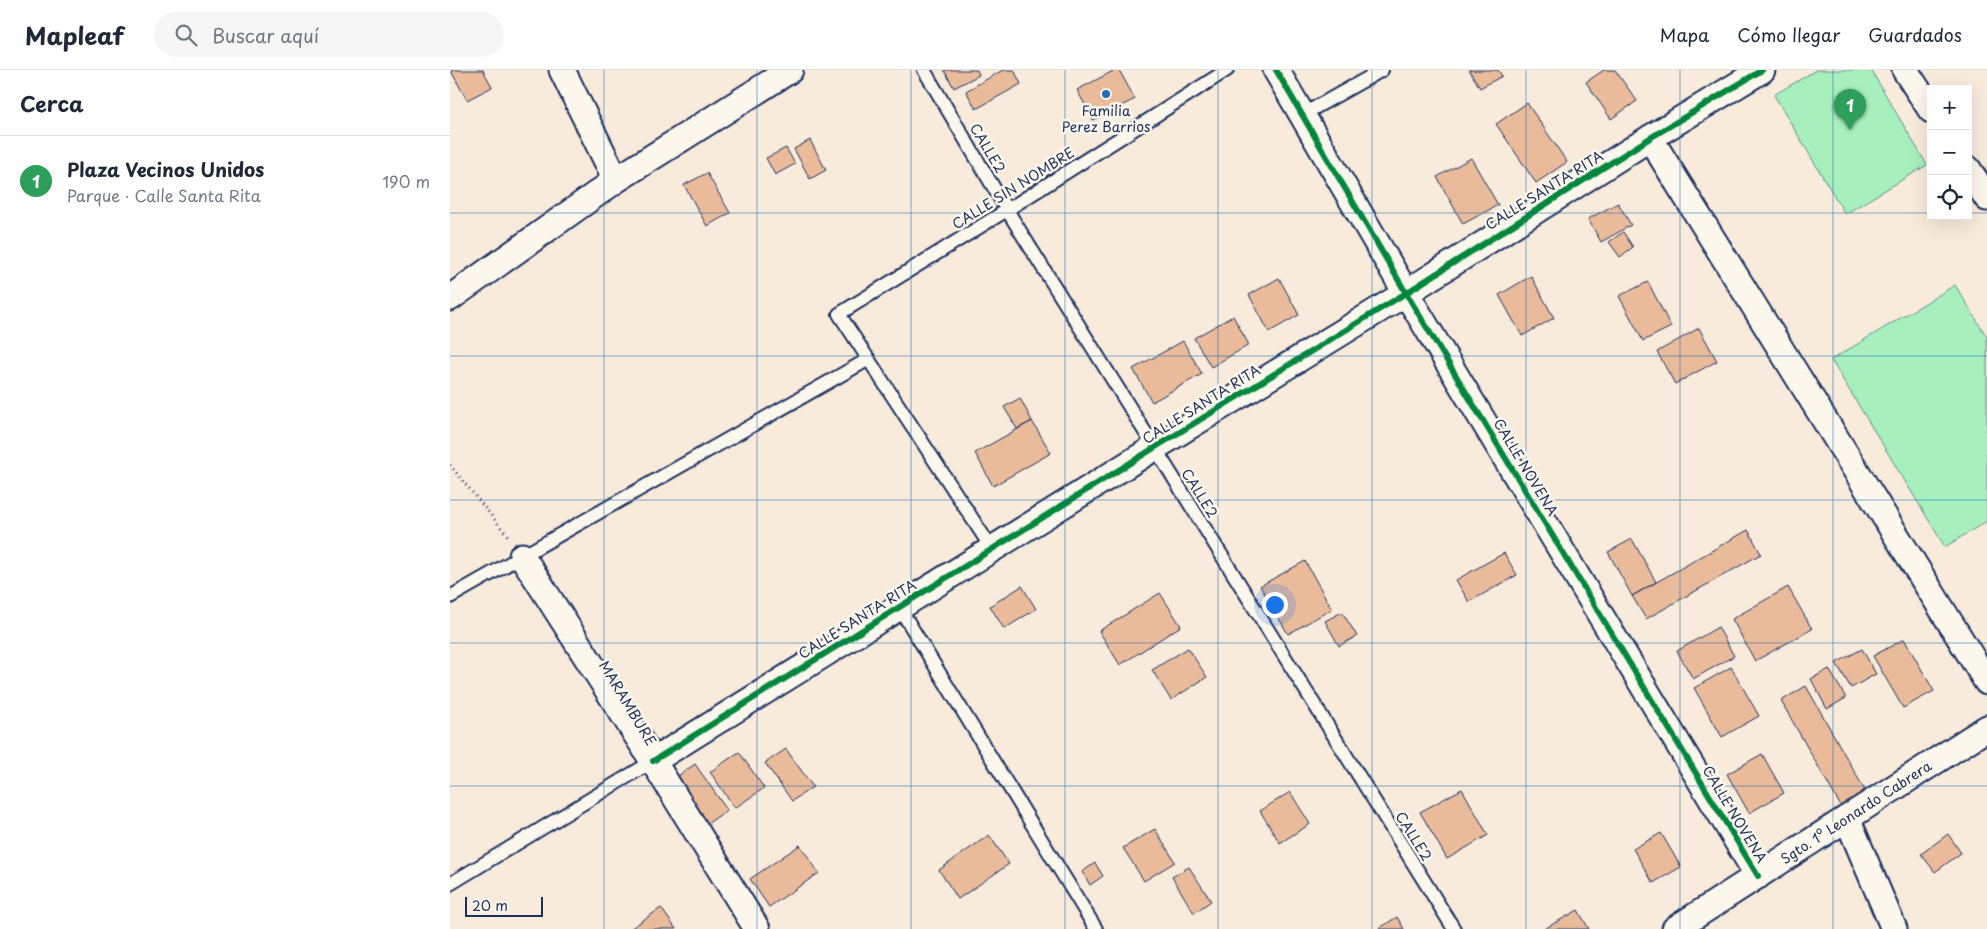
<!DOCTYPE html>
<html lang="es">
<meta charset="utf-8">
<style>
:root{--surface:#fff;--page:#f6f6f7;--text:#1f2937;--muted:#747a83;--line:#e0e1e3;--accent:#0f766e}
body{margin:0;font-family:"Playpen Sans",sans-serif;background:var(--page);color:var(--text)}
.controls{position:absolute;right:15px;top:15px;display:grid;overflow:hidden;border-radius:0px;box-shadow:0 5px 20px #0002}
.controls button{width:45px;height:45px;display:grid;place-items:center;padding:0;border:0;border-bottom:1px solid var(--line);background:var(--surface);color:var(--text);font:25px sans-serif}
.scale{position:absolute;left:15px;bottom:12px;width:78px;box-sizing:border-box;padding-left:5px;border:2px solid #1b2f5e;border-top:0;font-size:14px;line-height:18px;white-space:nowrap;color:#1b2f5e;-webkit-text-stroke:4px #fbf7ec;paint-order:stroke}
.you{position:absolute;left:824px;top:534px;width:18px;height:18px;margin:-12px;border:4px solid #fff;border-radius:50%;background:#1a73e8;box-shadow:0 0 0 8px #1a73e833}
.badge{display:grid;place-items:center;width:32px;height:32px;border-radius:50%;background:var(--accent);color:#fff;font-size:16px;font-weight:700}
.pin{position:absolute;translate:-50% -41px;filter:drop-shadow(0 1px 2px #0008)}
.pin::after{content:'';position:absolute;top:26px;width:18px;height:15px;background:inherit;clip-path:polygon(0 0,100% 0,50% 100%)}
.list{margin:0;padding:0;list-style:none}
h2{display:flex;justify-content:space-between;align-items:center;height:65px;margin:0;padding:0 20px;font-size:21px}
h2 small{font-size:16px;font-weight:400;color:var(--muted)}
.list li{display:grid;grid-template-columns:32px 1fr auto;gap:15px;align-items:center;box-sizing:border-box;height:90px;padding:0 20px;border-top:1px solid var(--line)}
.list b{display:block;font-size:19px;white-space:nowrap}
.list p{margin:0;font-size:16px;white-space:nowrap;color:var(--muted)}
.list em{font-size:16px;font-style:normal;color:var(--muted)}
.icon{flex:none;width:28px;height:28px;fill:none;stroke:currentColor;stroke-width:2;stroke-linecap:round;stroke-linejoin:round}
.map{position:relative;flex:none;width:1537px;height:859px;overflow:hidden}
header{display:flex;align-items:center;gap:30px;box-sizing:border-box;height:70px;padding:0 25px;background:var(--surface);border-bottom:1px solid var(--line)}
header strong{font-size:24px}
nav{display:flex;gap:28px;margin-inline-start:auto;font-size:18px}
.search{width:350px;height:45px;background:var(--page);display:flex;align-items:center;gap:12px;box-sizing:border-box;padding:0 18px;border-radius:28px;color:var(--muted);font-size:19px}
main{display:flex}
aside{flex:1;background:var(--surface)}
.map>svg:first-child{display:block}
</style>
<header>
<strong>Mapleaf</strong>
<div class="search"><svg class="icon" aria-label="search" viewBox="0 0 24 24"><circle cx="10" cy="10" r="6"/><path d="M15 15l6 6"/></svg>Buscar aquí</div>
<nav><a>Mapa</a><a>Cómo llegar</a><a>Guardados</a></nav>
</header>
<main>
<aside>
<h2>Cerca<small></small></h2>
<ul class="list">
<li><span class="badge" style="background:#2e9e5b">1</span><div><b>Plaza Vecinos Unidos</b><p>Parque · Calle Santa Rita</p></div><em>190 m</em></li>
</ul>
</aside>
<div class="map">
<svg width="1537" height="859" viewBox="0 0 1537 859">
<rect width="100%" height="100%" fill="#f8ebdc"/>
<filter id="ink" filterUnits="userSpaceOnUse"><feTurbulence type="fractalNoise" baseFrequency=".02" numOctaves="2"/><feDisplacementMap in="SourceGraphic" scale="10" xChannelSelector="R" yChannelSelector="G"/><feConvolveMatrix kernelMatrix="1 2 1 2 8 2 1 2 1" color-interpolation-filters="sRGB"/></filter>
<g filter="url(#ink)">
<!-- green -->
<path fill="#a7efbc" stroke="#618f8d" d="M1366,0H1421L1477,95L1395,144L1324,25Z
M1505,215L1537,267V451L1495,477L1381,290Z"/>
<!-- building -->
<path fill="#eabb9b" stroke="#1b2f5e" d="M4,0H33L42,17L17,30L1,1Z
M494,0H527L529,5L504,18Z
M553,0H564L571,14L526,39L516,21Z
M665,0H669L685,29L643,50L627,20Z
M1019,0H1048L1052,6L1030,18Z
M1154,0H1165L1187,31L1161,49L1136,12Z
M1077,33L1117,92L1086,113L1046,54Z
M360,70L376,100L360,109L344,79Z
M336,78L345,94L325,105L316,88Z
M1021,88L1048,135L1013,154L987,107Z
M257,103L280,143L257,156L234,115Z
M1168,133L1181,155L1151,172L1138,149Z
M1173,162L1183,177L1170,187L1159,172Z
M1081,206L1104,248L1072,266L1049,225Z
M829,208L849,245L819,262L799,225Z
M1198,212L1221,257L1193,271L1169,226Z
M783,246L799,275L761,297L744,268Z
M1249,258L1267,291L1225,314L1207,282Z
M733,271L752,304L702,332L683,299Z
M570,328L582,351L567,359L554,337Z
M582,351L601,383L543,416L525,383Z
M1298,460L1311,484L1196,549L1182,526Z
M1182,469L1206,512L1182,526L1158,482Z
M1054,483L1067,505L1019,532L1006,510Z
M855,491L882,539L838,564L810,516Z
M572,516L586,539L554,559L540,536Z
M1338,517L1362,559L1305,591L1282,549Z
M710,523L731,556L670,595L649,561Z
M892,542L907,566L889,576L875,551Z
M1268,557L1284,586L1243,609L1227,581Z
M1454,569L1484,621L1453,638L1423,586Z
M738,578L757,607L721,630L702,600Z
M1412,579L1426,604L1401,618L1386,593Z
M1281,597L1309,646L1272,667L1244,618Z
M1379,599L1396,628L1377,639L1361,609Z
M1356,616L1418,726L1393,740L1331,631Z
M336,679L363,717L342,731L315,693Z
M289,682L314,718L285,738L260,702Z
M1312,684L1334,723L1299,743L1277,704Z
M245,694L277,740L257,754L225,708Z
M1012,719L1038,765L997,789L970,742Z
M840,722L860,754L830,773L810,741Z
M705,759L725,792L694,811L673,778Z
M1211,763L1231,797L1203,813L1183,779Z
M1498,764L1511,783L1485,802L1471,784Z
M539,765L559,794L508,829L489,800Z
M350,775L369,803L319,837L300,809Z
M645,793L653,806L640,815L632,802Z
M739,797L761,831L744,843L722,807Z
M211,838L226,859H180Z
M1128,840L1139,859H1094Z
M947,847L954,859H928Z"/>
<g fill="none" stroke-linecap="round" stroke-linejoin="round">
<!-- service casing -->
<g stroke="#1b2f5e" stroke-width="16">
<path id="service" d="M474,0L557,140L1004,859
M852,45L932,0
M542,479L389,244L557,140L777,0
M0,527L419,289
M449,537L646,859
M0,814L203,691"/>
</g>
<!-- minor casing -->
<g stroke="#1b2f5e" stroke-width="29">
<path id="minor" d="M112,0L166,110
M826,0L956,223L1308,806
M1455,0L1481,40
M1200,68L1537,612
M1518,99L1537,128
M0,228L166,110L340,0
M72,486L203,691L307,859
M203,691L704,378L956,223L1200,68L1312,0
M1397,748L1444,859
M1225,859L1537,658"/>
</g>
<!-- path -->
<path stroke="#1b2f5e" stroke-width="3" stroke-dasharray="1 4" stroke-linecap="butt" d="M0,395L58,466"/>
<!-- service -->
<use href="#service" stroke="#fbf7ec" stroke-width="12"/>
<!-- minor -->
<use href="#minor" stroke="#fbf7ec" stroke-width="25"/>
<!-- cycleway casing -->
<g stroke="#fbf7ec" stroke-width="9">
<path id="cycleway" d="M826,0L956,223L1308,806
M203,691L704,378L956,223L1200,68L1312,0"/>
</g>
<!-- cycleway -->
<use href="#cycleway" stroke="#00873e" stroke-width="6"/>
</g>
</g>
<!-- grid -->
<path fill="none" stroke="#1f6fb2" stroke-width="1" stroke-opacity="0.55" d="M154,0V859M307,0V859M461,0V859M615,0V859M768,0V859M922,0V859M1076,0V859M1230,0V859M1383,0V859M0,143H1481M1518,143H1537M0,286H1537M0,430H1537M0,573H1537M0,716H1537"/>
<!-- markers -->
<circle fill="#1f6fb2" stroke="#fbf7ec" stroke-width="2" cx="656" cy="24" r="5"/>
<g text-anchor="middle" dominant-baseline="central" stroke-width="5" stroke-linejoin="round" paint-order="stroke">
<!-- poi labels -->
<g font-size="14" fill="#1b2f5e" stroke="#fbf7ec">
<text x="656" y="40">Familia<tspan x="656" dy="16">Perez Barrios</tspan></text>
</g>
<!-- street labels -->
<g font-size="14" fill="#1b2f5e" stroke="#fbf7ec">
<text transform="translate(538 78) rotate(59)">CALLE2</text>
<text transform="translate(563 118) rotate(-32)">CALLE SIN NOMBRE</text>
<text transform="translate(1094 120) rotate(-32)">CALLE SANTA RITA</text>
<text transform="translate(751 334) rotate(-32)">CALLE SANTA RITA</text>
<text transform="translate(1076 397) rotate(59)">CALLE NOVENA</text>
<text transform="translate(750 423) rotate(58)">CALLE2</text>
<text transform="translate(407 549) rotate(-32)">CALLE SANTA RITA</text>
<text transform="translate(178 633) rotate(59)">MARAMBURE</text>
<text transform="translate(1406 742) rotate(-33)">Sgto. 1º Leonardo Cabrera</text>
<text transform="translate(1285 744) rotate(59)">CALLE NOVENA</text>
<text transform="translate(964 766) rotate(58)">CALLE2</text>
</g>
</g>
</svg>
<div class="controls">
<button>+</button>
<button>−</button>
<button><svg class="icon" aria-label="locate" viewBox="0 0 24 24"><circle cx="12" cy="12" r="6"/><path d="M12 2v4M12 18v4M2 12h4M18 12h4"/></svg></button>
</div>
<div class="scale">20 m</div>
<div class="you"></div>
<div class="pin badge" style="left:1400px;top:60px;background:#2e9e5b">1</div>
</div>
</main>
